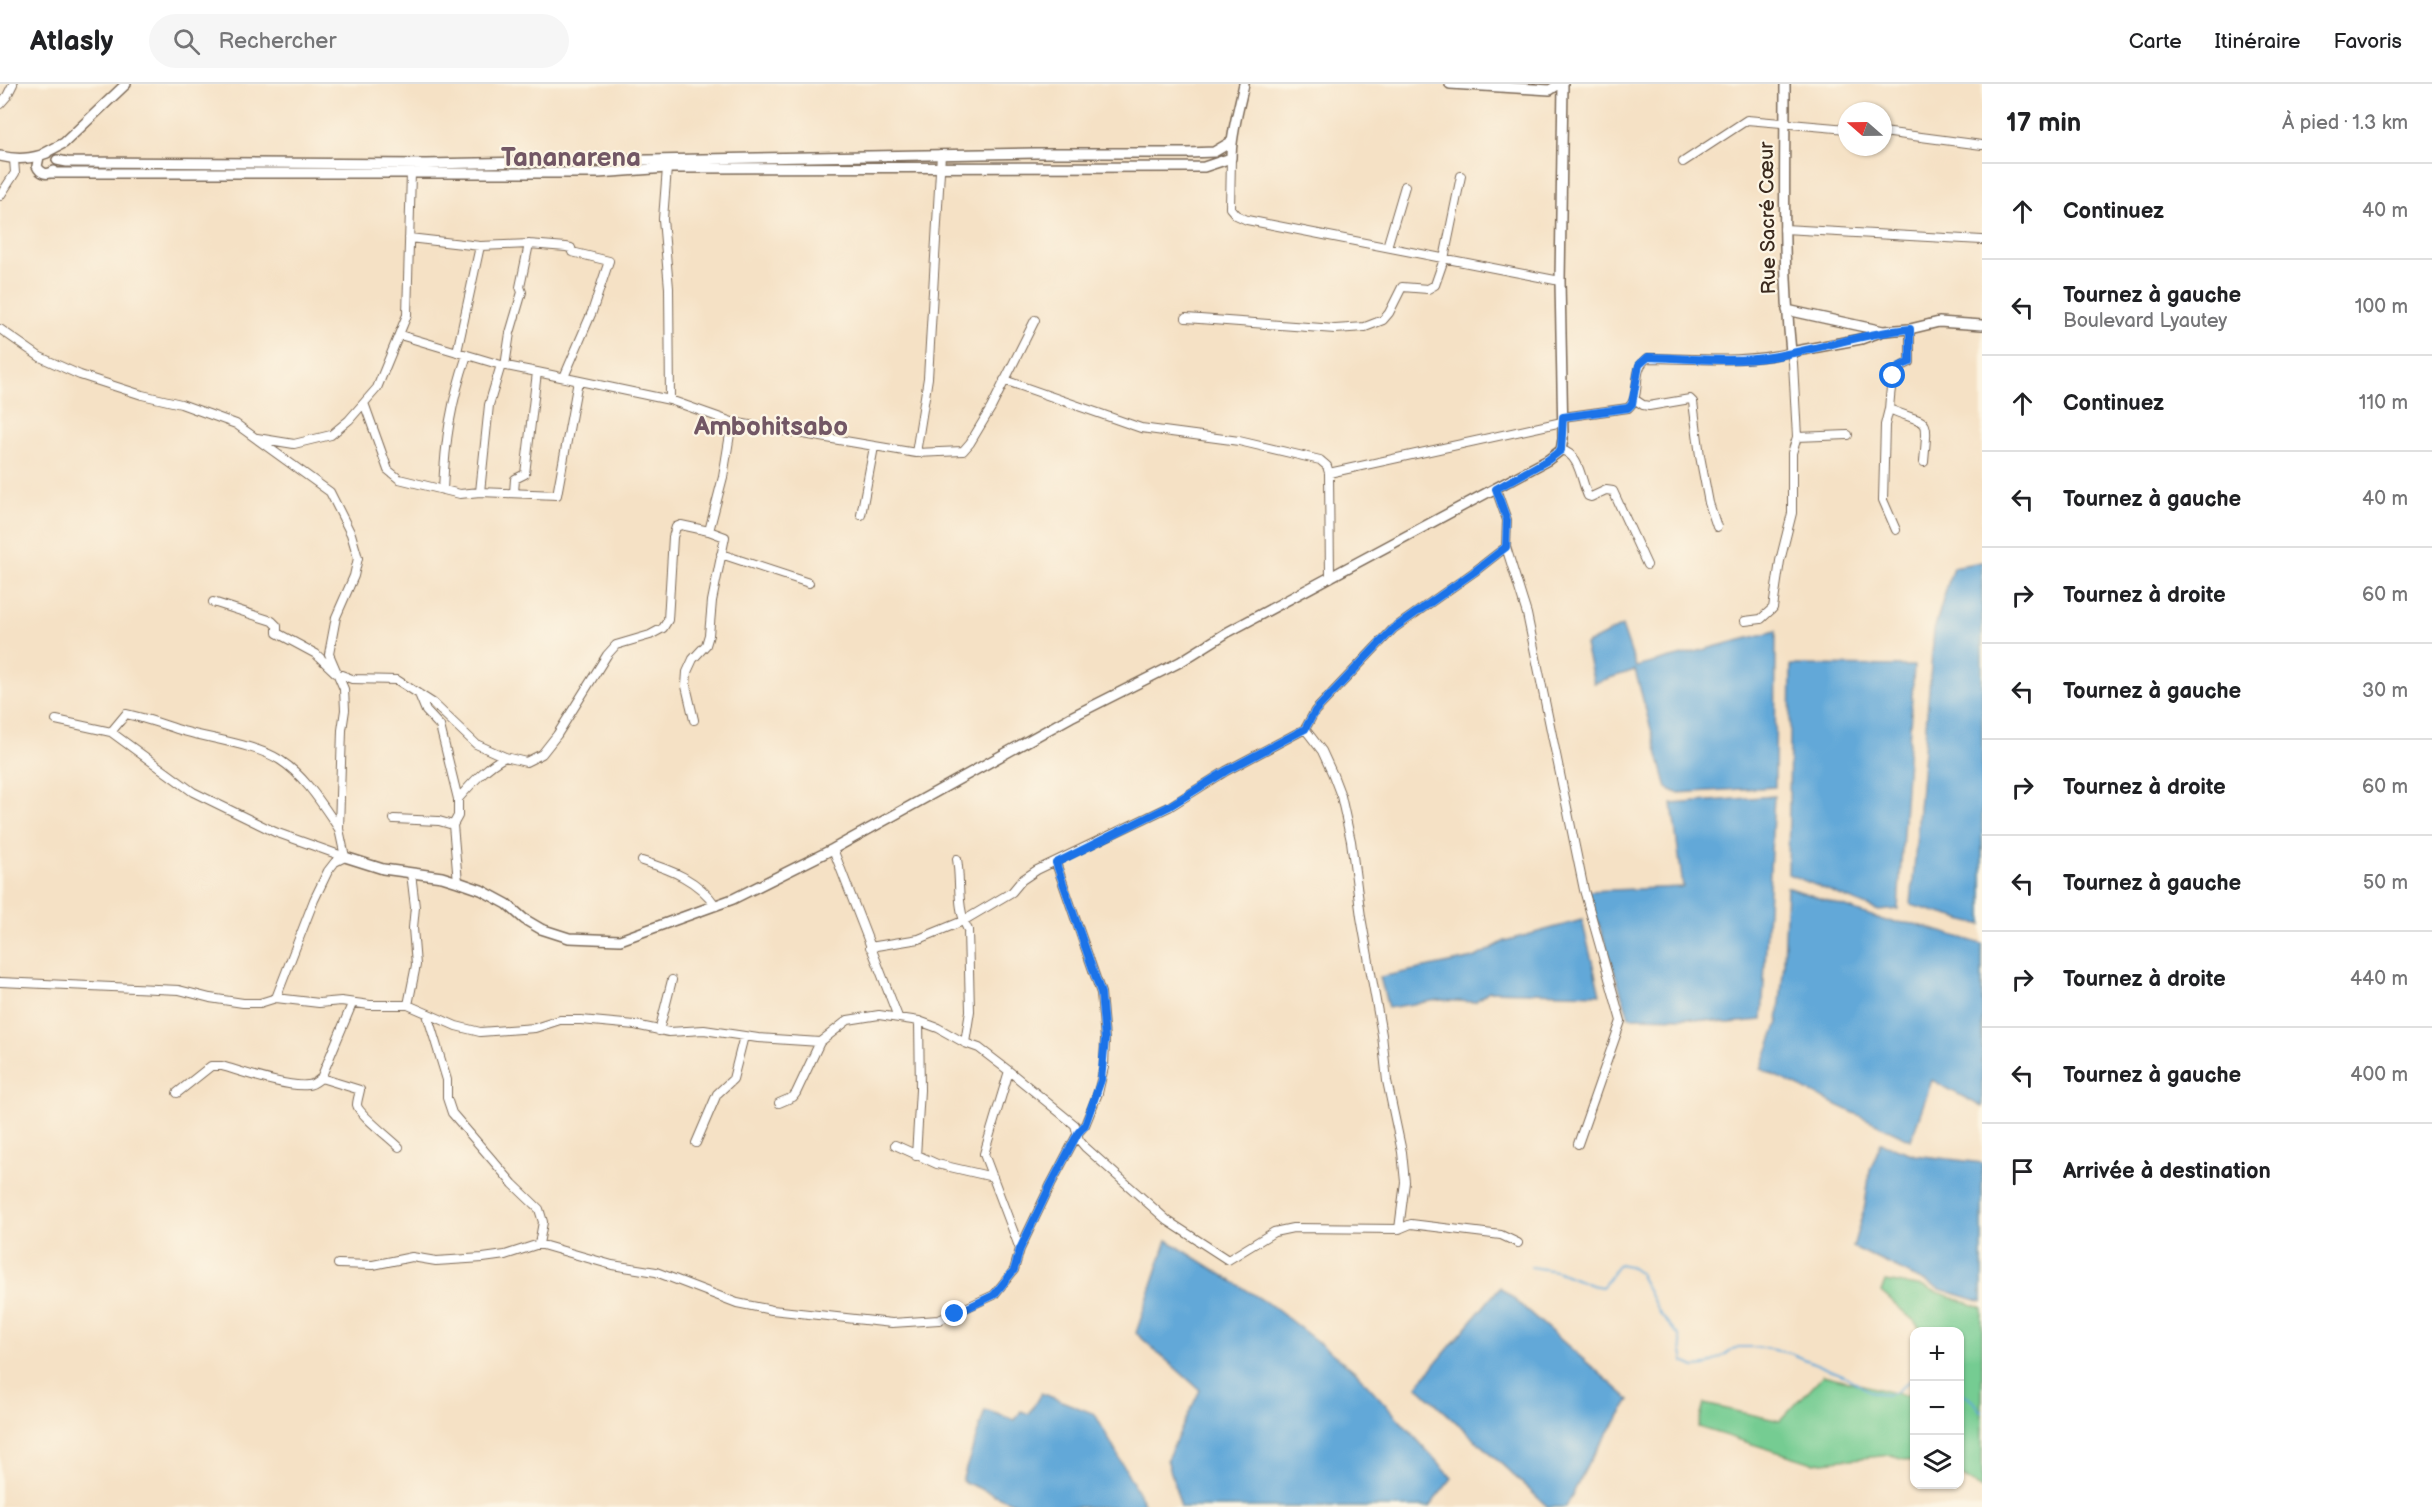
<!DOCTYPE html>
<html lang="fr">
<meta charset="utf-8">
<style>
:root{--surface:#fff;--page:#f6f6f6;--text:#202124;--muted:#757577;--line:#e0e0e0}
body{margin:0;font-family:"Balsamiq Sans",sans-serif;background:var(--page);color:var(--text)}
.controls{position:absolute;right:18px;bottom:18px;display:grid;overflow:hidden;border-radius:12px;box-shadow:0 2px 4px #0004}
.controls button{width:54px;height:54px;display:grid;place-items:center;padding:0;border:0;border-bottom:2px solid var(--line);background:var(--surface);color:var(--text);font:30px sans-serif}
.compass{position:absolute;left:1838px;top:18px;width:54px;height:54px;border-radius:50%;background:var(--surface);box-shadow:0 2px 4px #0004;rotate:290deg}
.stop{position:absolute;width:18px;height:18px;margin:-14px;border:4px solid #1a73e8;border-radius:50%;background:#fff}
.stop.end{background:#1a73e8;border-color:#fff;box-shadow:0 2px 6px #0008}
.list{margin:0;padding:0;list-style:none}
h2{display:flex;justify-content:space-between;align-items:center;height:78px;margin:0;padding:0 24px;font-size:26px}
h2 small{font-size:20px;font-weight:400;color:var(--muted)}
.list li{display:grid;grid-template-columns:39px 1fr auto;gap:18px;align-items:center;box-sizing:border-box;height:96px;padding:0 24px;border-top:2px solid var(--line)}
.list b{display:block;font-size:22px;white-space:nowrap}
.list p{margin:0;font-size:20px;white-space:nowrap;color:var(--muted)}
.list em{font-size:20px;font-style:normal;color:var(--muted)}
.icon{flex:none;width:33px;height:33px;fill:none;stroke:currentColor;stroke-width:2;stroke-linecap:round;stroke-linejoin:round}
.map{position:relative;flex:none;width:1982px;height:1423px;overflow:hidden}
header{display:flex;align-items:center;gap:36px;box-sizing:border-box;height:84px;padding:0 30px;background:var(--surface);border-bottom:2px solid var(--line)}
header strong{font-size:28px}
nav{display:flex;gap:33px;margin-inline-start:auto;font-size:21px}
.search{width:420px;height:54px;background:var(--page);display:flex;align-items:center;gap:15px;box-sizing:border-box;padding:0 21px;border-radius:33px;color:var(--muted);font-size:22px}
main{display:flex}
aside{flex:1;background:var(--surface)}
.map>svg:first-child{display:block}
</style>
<header>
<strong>Atlasly</strong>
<div class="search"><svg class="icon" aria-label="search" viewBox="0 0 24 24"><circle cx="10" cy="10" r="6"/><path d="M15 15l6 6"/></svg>Rechercher</div>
<nav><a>Carte</a><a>Itinéraire</a><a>Favoris</a></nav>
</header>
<main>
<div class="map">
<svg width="1982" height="1423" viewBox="0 0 1982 1423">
<rect width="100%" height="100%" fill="#fcf5e5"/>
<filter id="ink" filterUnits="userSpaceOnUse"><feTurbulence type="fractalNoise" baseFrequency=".0167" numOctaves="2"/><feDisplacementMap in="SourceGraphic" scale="12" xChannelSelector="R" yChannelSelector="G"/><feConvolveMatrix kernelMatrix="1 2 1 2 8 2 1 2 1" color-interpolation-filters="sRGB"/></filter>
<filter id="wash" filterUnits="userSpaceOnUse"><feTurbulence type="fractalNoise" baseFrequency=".008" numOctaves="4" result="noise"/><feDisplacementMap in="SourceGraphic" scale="24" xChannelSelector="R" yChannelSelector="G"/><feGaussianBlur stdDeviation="1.35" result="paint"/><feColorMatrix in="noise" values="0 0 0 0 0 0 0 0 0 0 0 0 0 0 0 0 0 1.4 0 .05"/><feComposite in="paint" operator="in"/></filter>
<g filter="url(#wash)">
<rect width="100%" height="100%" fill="#f5e1c5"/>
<!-- green -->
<path fill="#74cc92" stroke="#587b58" stroke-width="1.5" d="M1885,1197L1924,1203L1982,1224V1405L1960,1391V1248L1922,1247L1914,1237L1881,1208Z
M1823,1291L1906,1312L1914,1307V1378L1891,1371L1813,1379L1698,1343L1704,1320L1780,1337Z"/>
<!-- water -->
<path fill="#62a8d8" stroke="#4e697b" stroke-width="1.5" d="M1982,478V841L1911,821L1934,546L1953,483Z
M1622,542L1636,583L1776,547L1775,703L1677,709L1667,704L1635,586L1594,599L1585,561Z
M1791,581L1914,582L1898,825L1879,827L1788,790Z
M1774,712L1762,936L1728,939L1691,934L1629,933L1588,807L1683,803L1672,720Z
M1787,803L1886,837L1915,840L1982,860V1023L1932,996L1911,1056L1761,985L1778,938L1784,879Z
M1582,836L1600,910L1489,907L1475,918L1438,916L1388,924L1380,893L1474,874L1505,857Z
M1881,1059L1915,1071L1982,1079V1218L1940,1205L1853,1163L1865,1121L1870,1086Z
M1167,1156L1272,1222L1356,1288L1452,1394L1429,1423H1181L1167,1375L1200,1306L1136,1249Z
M1500,1203L1630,1316L1589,1378L1566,1423H1548L1417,1302Z
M1041,1309L1095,1330L1145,1421L1143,1423H1023L962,1397L985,1326L1015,1336L1021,1327L1029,1330Z"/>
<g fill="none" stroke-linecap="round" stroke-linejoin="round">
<!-- stream -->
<path stroke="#62a8d8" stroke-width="2" d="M1531,1183L1556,1187L1591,1201L1602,1203C1610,1196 1612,1187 1619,1180L1629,1182L1639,1189L1660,1230L1679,1252L1684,1278L1695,1283L1706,1282L1738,1263H1757L1790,1269L1845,1292L1869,1307L1887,1311L1896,1308L1914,1293
M1960,1307L1975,1319L1982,1328"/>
</g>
</g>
<g filter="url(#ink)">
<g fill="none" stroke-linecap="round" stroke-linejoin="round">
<!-- minor casing -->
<g stroke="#7c6a58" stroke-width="10">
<path id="minor" d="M0,20L7,12L13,0
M1883,48L1982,61
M1231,74L1230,124L1236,131L1247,136L1560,197
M1683,78L1747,36L1847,45
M667,84L663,135L669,204L670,316
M0,112L15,89L14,75
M1784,145L1982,156
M409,154L480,162L529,160L566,163L571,164L572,168L609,177L592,228L564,293
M1387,163L1405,102
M1186,234L1335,245L1365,243L1383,236L1389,229L1402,203L1428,205L1435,201L1444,175L1461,92
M0,245L40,273L80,291L142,311L181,320L236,340L330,408L351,450L358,474L354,492L336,533L329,570L344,605L345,626L342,646L339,745L345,773
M1910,245V278C1889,286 1891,306 1889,325C1931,343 1928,328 1924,378
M400,251L501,281L537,288L525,390L515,395L514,409
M457,268L480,162
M505,282L510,249L522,208L520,203L529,160
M537,288L670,316L732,338L916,369L928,294L941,70
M1004,296L1141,344L1239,357L1320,376L1327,382L1329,389L1330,494
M1634,315L1643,321L1649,322L1690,315L1693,318L1700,372L1709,419L1717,443
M364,319L388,386L399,395L460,410L480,408L557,411L578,297
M1889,325L1885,341L1883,416L1896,446
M1563,333L1628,324C1643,312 1630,284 1648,274C1694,274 1745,280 1791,268L1793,279L1797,353
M257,354L294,360L331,351L349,336L377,304L407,231L411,89
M1561,366C1580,370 1581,397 1588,412L1591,413L1606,406L1613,407L1647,481
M916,369L963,367L970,359L991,324L1035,236
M1329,389L1562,338
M1496,405L1507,436L1506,463L1527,530L1584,806L1621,937L1578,1060
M443,406C445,356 451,318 467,271
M480,408L489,321L501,281
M861,431L874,363
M721,470L809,499
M213,518L272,537L277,542V549L316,570L336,589L352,595L397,596L433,619L476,660L505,673L526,678L542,670L557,651L607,571L616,561L650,551L663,544L668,536L673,453L676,443L681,441L709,447L723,393L732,338
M1745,537L1761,535L1773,524L1780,477L1792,429V369L1797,353L1848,351
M419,610L426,627L440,642L458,715V732L453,741L458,798
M56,636L111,648L193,708L275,748L345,773
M694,636L686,602L687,588L693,575L706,561L709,551L712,517L725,453L709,447
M111,648L126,630C146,634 164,641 183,647C211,655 257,661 280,676C305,692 322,720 339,745
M458,715C472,699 486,683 505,673
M394,735L439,737L453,741
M833,765L898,933
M957,775C961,798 956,824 968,846L970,927L965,959
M642,777C672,786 698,796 716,822
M870,863L919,855L963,837L1012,808L1022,796L1037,786L1169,723L1226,687L1305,645
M0,898L179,906L210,914L243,919H260L276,914L314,816L328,787L335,778L345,773
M276,914L319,919L341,917L370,921H408L456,942L480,948L535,944L560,936H581L635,941L669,948L704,946L758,954L820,958
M408,921L416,881L413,844L415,823L411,789
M427,930L447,996V1014L452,1029L513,1100L539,1125L543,1138L539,1160
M659,947L672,896
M1009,987L1075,1041L1079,1056L1085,1063L1168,1137L1228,1176L1274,1148L1293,1144L1399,1145L1405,1098L1402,1068L1387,997L1382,951L1361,833L1351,757L1341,712L1333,691L1322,667L1305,645L1315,627L1393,545L1474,488L1506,463
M321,994L360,1006C359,1011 357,1017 357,1021C358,1029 391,1055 399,1063
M177,1009L211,982H222C243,988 288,1004 308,1001C313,1001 317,997 321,994L352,920
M779,1019L793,1013L796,1009L820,958L848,936L879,931L919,937L938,944L965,959L979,964L1009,987L984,1070L1020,1165
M696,1059L717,1010L733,995L744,952
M895,1061L937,1080L993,1093
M916,1072L920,1006L919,937
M1399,1145L1411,1140L1501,1151L1518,1159
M338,1180L373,1181L412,1173L436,1177L483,1174L505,1171L539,1160L612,1181L656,1188L737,1219L772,1226L892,1239L939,1236L994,1211L1014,1186L1020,1165L1051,1100L1078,1049L1085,1041L1098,1009L1104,983L1105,955L1101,909L1056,779"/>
</g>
<!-- tertiary casing -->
<g stroke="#7c6a58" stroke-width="12">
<path id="tertiary" d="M1450,0L1550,6L1559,0
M1785,0C1785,89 1782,179 1791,268L1861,255L1883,247L1910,245L1939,238L1982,241
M43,70L64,59L126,0
M0,72C18,76 31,75 47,69
M39,73L37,82C40,89 47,92 54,87
M57,76L67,78L426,80L1036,69H1188L1214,68L1231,58
M50,89H598L667,84L1204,83L1231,74C1231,50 1239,24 1244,0
M1787,226L1883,247
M345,773L383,785L442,793L458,798L481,806L507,820L524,835L541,845L569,854L620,856L733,815L833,765L1071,633L1180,578L1228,548L1548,376L1561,366L1563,355L1560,197L1563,0"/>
</g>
<!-- minor -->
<use href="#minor" stroke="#fff" stroke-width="8"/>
<!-- tertiary -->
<use href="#tertiary" stroke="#fff" stroke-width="9"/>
</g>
</g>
<g fill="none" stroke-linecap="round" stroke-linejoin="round" filter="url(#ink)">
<!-- route -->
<path stroke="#1a73e8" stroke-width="8" d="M955,1230L994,1211L1014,1186L1020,1165L1051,1100L1078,1049L1085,1041L1101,996L1105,955L1101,909L1056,779L1168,723L1226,687L1305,645L1315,627L1393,545L1474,488L1506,463L1507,436L1496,405L1548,376L1561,366L1563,333L1628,324L1632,320L1639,281L1648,273C1685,274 1736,279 1771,273C1818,266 1863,249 1910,245V278L1900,282L1893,292"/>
</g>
<g text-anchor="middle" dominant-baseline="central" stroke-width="4.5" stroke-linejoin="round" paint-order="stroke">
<!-- street labels -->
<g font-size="20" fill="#3b2a1e" stroke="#fcf5e5">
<text transform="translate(1768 134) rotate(-91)">Rue Sacré Cœur</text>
</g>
<!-- district labels -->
<g font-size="26" font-weight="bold" fill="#725765" stroke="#fcf5e5">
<text x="571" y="74">Tananarena</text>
<text x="771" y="343">Ambohitsabo</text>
</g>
</g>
</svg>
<div class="controls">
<button>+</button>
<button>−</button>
<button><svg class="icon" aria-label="layers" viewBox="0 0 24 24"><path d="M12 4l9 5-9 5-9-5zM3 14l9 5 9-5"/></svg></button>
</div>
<svg class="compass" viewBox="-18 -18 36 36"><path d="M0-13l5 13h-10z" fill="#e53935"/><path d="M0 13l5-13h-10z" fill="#757577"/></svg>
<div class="stop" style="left:1893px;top:292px"></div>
<div class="stop end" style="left:955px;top:1230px"></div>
</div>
<aside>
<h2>17 min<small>À pied · 1.3 km</small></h2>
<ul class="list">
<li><svg class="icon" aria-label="ahead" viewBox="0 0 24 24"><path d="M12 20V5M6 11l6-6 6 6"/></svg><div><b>Continuez</b></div><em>40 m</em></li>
<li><svg class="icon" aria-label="left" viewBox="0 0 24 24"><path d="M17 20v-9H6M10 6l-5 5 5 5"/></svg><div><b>Tournez à gauche</b><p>Boulevard Lyautey</p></div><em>100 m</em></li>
<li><svg class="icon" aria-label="ahead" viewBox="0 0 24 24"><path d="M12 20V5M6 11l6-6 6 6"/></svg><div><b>Continuez</b></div><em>110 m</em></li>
<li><svg class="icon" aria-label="left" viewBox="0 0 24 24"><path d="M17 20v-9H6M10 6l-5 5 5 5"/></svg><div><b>Tournez à gauche</b></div><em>40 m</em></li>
<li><svg class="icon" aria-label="right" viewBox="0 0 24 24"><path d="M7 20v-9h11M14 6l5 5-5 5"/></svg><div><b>Tournez à droite</b></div><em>60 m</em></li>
<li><svg class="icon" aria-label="left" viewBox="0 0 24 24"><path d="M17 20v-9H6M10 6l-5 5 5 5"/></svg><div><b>Tournez à gauche</b></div><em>30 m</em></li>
<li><svg class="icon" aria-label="right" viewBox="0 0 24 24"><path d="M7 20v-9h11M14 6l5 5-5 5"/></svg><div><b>Tournez à droite</b></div><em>60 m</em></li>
<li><svg class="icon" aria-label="left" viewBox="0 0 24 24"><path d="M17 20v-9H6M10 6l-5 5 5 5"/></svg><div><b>Tournez à gauche</b></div><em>50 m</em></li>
<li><svg class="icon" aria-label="right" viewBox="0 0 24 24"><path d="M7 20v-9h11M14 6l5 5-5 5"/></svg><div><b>Tournez à droite</b></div><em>440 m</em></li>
<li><svg class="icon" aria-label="left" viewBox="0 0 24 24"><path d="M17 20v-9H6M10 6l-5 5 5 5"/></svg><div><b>Tournez à gauche</b></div><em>400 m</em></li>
<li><svg class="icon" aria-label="arrive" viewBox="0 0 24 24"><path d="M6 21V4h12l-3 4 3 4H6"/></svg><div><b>Arrivée à destination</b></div></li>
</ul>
</aside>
</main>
